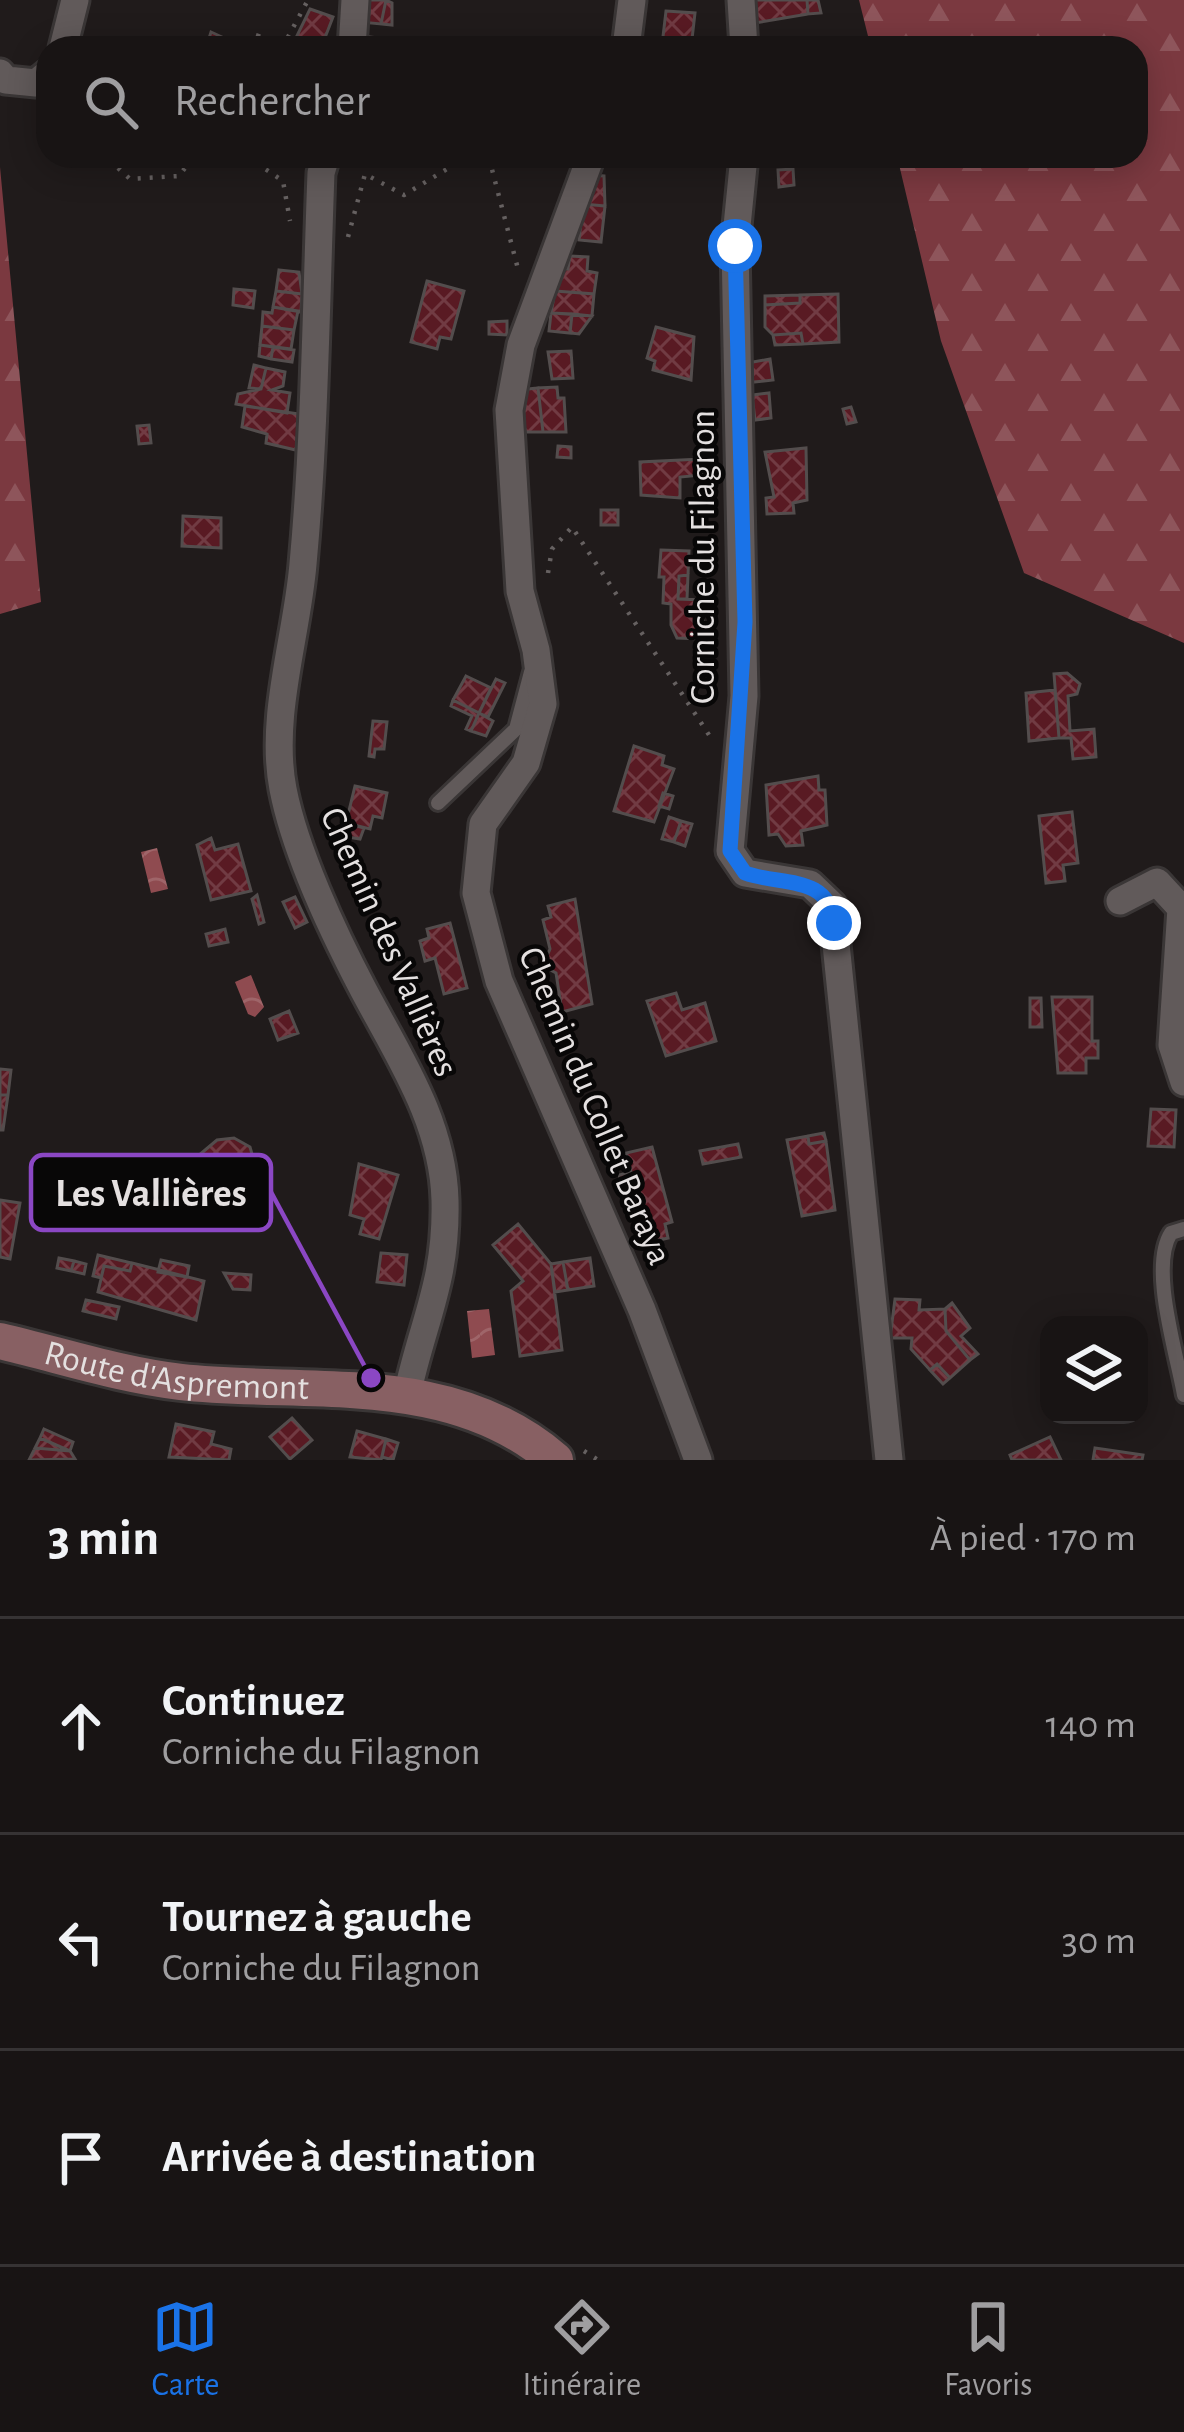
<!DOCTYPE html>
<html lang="fr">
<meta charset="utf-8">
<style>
:root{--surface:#181414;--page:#211d1d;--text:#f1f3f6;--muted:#9f9ea0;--line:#363334;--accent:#1a73e8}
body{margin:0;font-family:"Alegreya Sans",sans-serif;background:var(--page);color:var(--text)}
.controls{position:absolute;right:36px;bottom:36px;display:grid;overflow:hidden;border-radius:24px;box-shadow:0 6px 30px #0003}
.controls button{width:108px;height:108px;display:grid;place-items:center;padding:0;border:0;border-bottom:3px solid var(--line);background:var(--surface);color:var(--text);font:60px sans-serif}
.stop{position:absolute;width:36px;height:36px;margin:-27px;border:9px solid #1a73e8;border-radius:50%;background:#fff}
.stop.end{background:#1a73e8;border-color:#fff;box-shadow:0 3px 12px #0008}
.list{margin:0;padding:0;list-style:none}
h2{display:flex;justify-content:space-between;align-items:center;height:156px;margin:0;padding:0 48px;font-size:51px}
h2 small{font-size:39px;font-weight:400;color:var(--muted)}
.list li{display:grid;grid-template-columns:78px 1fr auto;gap:36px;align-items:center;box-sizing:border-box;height:216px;padding:0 48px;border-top:3px solid var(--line)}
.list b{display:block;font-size:45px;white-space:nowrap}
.list p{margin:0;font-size:39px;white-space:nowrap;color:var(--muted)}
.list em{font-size:39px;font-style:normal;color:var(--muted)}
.icon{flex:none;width:66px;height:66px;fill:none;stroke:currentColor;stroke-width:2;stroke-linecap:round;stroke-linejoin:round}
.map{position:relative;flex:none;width:1184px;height:1460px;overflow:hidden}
.search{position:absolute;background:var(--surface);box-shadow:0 6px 30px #0003;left:36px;right:36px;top:36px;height:132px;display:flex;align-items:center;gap:30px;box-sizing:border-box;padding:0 42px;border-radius:36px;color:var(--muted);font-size:45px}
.sheet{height:804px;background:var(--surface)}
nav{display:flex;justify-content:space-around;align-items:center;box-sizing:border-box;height:168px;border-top:3px solid var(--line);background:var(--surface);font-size:33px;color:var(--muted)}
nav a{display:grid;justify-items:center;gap:6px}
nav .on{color:var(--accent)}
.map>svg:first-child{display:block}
</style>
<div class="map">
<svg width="1184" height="1460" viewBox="0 0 1184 1460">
<defs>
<pattern id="forest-firs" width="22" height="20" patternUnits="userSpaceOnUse" patternTransform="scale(3)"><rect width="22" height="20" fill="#7b3940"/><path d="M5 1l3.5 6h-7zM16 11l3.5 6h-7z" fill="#8e555b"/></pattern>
<pattern id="water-waves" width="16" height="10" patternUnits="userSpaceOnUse" patternTransform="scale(3)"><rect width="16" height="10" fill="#8f4b50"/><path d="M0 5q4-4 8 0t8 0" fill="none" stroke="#9f6569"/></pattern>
<pattern id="building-cross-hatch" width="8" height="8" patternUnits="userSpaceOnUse" patternTransform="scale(3)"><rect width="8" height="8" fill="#591a23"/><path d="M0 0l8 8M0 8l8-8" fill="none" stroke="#713b43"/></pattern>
</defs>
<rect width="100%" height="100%" fill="#201b1b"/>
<!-- forest -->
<path fill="url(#forest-firs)" d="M859,0H1184V643L1024,573L941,341L897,156H1136V48H871Z
M0,167L41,602L0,614Z"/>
<!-- water -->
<path fill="url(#water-waves)" d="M157,848L168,889L151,893L141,852Z
M251,975L264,1007L255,1017L248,1014L235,982Z
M489,1309L495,1355L472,1358L467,1311Z"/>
<!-- building -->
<path fill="url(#building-cross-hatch)" stroke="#534d4d" stroke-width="3" d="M364,0H386L381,24L360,22Z
M386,0L392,3V25L381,24Z
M753,0H807L808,14L755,23Z
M807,0H818L821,13L808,14Z
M310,9L333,17L321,48H291Z
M666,11L695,13L691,48L662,45Z
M211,32L222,37L220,46L227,48H206Z
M370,37L387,39L385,48H368Z
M793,169L794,185L779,187L778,170Z
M590,175L604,176L605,206L583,204Z
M583,204L605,206L601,242L579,240Z
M570,256L588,257L587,271L597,273L594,294L555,291L559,269H568Z
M279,270L299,272L302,294L276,291Z
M427,281L464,291L451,339L440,337L437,349L411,342Z
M234,289L255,291L253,308L233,305Z
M276,291L302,294L301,312L273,307Z
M555,291L594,294L592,316L551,313Z
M838,294L839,342L803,344L801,333L773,335L765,327V305L800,303V295Z
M800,295V303L765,305V296Z
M273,307L298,311L294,330L262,326L263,312L272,313Z
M551,313L572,314L570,333L549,331Z
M572,314L592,316L579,334L570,333Z
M507,321V335L489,334V322Z
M262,326L294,330L291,349L260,345Z
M656,327L694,337L691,380L653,370L655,361L647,358Z
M801,333L803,344L775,345L773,335Z
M260,345L273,347L271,359L259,356Z
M273,347L294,350L292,362L271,359Z
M571,351L573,378L552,379L548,352Z
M770,359L773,380L744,383L742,364Z
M254,365L266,368L261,389L249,388Z
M266,368L285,372L283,386L272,390L290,393L287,413L236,404L238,394L261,389Z
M557,387L558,398H564L566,432H543L538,388Z
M538,388L543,432H519L518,390Z
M769,393L771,418L755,420L752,395Z
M245,406L299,414L300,451L266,443L267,434L242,427Z
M851,407L856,422L847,424L843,409Z
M149,425L151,443L139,444L137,426Z
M558,446L571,447V458L557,457Z
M806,448L807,500L793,503L794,513L767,514L766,498L774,497L765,452Z
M701,459L702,475L680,477V498L641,495L640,462Z
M601,510H618V525H601Z
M183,516L221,518V548L182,546Z
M661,550L689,551L688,575L679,576L678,599L704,600L702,639L677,638L671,625V604L663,603L664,577H659Z
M688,575L687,599H678L679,576Z
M1067,673L1080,684L1077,694L1068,696L1070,731L1094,729L1096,757L1073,759L1071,738H1059L1054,674Z
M466,676L491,688L479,713L453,700Z
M496,679L505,683L488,717L479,713Z
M1055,690L1059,738L1029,741L1026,693Z
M453,700L479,713L471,731L466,729L472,716L451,706Z
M479,713L493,721L486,736L471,731Z
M373,721L387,722L384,749H375L374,757L369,756Z
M634,746L664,756L662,765L674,769L654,822L614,811Z
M818,776L819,790H825L827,825L801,831L803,845L786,846L778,834L769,835L766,785Z
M355,786L387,793L382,818L373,816L370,829L346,823Z
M663,793L673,796L669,809L659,806Z
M1072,812L1078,863L1063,865L1065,881L1046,883L1039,816Z
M669,817L681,821L674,842L662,839Z
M681,821L692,824L685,846L674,842Z
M346,823L364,828L360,839L342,836Z
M211,838L215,850L238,844L251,891L211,900L197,845Z
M257,895L264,922L259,924L252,899Z
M295,897L307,922L295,928L283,902Z
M575,899L592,1004L562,1012L556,973L543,966L550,949L543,920L551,917L548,906Z
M450,923L467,988L444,994L435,958L425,961L420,941L429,938L427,929Z
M225,929L228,942L209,946L206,934Z
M676,993L682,1010L705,1003L716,1041L666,1056L647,1001Z
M1052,997H1092V1041H1098V1058H1086V1073H1058Z
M1030,998H1041L1042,1027H1030Z
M289,1011L298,1033L278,1040L270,1019Z
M0,1069L11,1070L8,1095H0Z
M0,1095H8L3,1130H0Z
M1151,1109L1176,1110L1174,1147L1148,1146Z
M824,1133L826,1141L809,1144L808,1136Z
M808,1136L809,1144L826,1141L835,1210L802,1216L787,1140Z
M234,1138L250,1147L258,1175L236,1185L231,1176L216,1178L211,1188L201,1189L198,1156L217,1140Z
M738,1144L741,1157L703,1164L700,1151Z
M652,1147L672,1222L665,1224L668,1238L646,1243L638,1209L628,1211L619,1175L631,1172L626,1153Z
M359,1164L398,1175L379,1239L360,1234L364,1219L350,1215Z
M0,1200L20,1203L10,1259L0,1257Z
M518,1224L551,1264L562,1350L520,1356L511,1291L523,1281L493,1245Z
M381,1253L407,1255L404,1285L377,1282Z
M98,1255L132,1263L130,1271L104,1266L101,1278L93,1276Z
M59,1258L74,1261L71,1271L57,1268Z
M590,1258L594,1286L568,1290L563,1262Z
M161,1260L189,1266L187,1277L158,1272Z
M74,1261L86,1264L84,1274L71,1271Z
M563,1262L568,1290L555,1292L551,1264Z
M132,1263L204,1281L196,1320L98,1292L104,1266L130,1271Z
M224,1273L251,1275L250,1290L233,1289Z
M895,1299L920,1300L919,1310L945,1309L946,1331L970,1360L950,1378L937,1364L930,1370L911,1349L912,1338H890Z
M86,1300L119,1307L116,1319L83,1311Z
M952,1303L970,1328L961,1336L978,1354L970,1360L946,1331L945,1309Z
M937,1364L950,1378L943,1384L930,1370Z
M292,1418L312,1440L290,1459L270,1437Z
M176,1424L214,1432L211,1444L231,1449L229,1460L169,1457Z
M44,1429L73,1442L70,1451L40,1438Z
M357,1431L386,1439L381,1460L350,1457Z
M1050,1437L1061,1460H1012L1010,1455Z
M40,1438L70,1451L35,1448Z
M386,1439L398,1443L393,1460L382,1457Z
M35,1448L70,1451L75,1459L29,1460Z
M1095,1448L1143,1455L1142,1460H1093Z"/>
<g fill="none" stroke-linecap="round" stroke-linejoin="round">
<!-- lane casing -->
<g stroke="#3a3636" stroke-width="20">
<path id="lane" d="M438,803L516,729L531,672
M1184,1229L1171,1233C1149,1267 1177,1354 1184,1395"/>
</g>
<!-- street casing -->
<g stroke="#3a3636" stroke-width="33">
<path id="street" d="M741,0L744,48
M63,48L75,0
M352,48L355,0
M626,48L632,0
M0,73L6,80L36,83L48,73
M326,156L321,173C316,304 315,434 303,564C297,636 269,717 283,789C295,851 334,934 364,991C399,1057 443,1122 445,1200C447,1282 423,1320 407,1395
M591,156L521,345L509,410L520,591L536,650L543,704L526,763L483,824L476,893L499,981L642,1310L698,1460
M744,156L735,246L744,696L730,851L745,873L810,884L832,905L889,1460
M1120,901L1157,882L1181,908L1172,1045L1184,1082"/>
</g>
<!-- secondary casing -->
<g stroke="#3a3636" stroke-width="42">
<g id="secondary">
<path id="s1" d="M0,1341C60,1355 120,1375 181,1382C308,1396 450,1369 555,1460"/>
</g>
</g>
<!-- path -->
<path stroke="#666161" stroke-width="4.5" stroke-dasharray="3 9" stroke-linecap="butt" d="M254,48L259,33L277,48
M282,48L308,0
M246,156L283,181L290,221
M118,168L130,179L179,176L194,156
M348,237L365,174L404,195L457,163L489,158L518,269
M548,573L552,549L572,527L711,738
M584,1451L598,1460"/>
<!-- lane -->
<use href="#lane" stroke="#615a5a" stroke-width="14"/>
<!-- street -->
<use href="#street" stroke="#615a5a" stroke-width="27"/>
<!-- secondary -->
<use href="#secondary" stroke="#886063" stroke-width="36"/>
</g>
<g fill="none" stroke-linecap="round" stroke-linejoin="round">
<!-- route -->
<path stroke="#1a73e8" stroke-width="15" d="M735,246L745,622L730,851L745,873C781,886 829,874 834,923"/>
</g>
<g text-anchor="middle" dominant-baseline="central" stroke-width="9" stroke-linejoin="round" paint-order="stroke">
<!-- street labels -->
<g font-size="36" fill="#e4e0e0" stroke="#080707">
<text transform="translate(703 557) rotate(-90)">Corniche du Filagnon</text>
<text transform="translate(389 942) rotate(66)">Chemin des Vallières</text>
<text transform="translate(595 1106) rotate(67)">Chemin du Collet Baraya</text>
<text stroke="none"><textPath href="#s1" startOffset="180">Route d'Aspremont</textPath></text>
</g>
</g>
<!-- callouts -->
<path fill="none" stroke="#8b47c4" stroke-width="4.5" d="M371 1378L271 1192"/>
<circle fill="#8b47c4" stroke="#080707" stroke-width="4.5" cx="371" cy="1378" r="12"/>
<rect fill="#080707" stroke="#8b47c4" stroke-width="4.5" x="31" y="1155" width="240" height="75" rx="12"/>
<g font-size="39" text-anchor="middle" font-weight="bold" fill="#e4e0e0">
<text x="151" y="1206">Les Vallières</text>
</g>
</svg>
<div class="controls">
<button><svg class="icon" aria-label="layers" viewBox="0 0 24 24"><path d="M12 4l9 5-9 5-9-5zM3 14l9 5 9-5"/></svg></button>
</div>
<div class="stop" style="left:735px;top:246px"></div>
<div class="stop end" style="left:834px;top:923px"></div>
<div class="search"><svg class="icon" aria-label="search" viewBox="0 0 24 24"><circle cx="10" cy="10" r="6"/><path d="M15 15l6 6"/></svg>Rechercher</div>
</div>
<section class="sheet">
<h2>3 min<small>À pied · 170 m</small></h2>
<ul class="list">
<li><svg class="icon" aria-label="ahead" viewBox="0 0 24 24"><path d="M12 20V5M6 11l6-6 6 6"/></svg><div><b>Continuez</b><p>Corniche du Filagnon</p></div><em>140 m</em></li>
<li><svg class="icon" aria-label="left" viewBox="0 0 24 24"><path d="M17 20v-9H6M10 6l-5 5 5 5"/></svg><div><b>Tournez à gauche</b><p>Corniche du Filagnon</p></div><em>30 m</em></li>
<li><svg class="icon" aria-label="arrive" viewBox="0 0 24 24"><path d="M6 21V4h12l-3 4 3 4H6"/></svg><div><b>Arrivée à destination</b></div></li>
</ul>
</section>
<nav>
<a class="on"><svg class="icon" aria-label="map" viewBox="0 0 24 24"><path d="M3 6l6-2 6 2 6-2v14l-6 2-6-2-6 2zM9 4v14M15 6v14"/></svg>Carte</a>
<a><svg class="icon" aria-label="directions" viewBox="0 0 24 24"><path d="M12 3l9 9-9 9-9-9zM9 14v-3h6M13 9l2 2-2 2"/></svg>Itinéraire</a>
<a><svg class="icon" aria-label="saved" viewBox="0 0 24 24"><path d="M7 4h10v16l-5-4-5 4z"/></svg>Favoris</a>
</nav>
